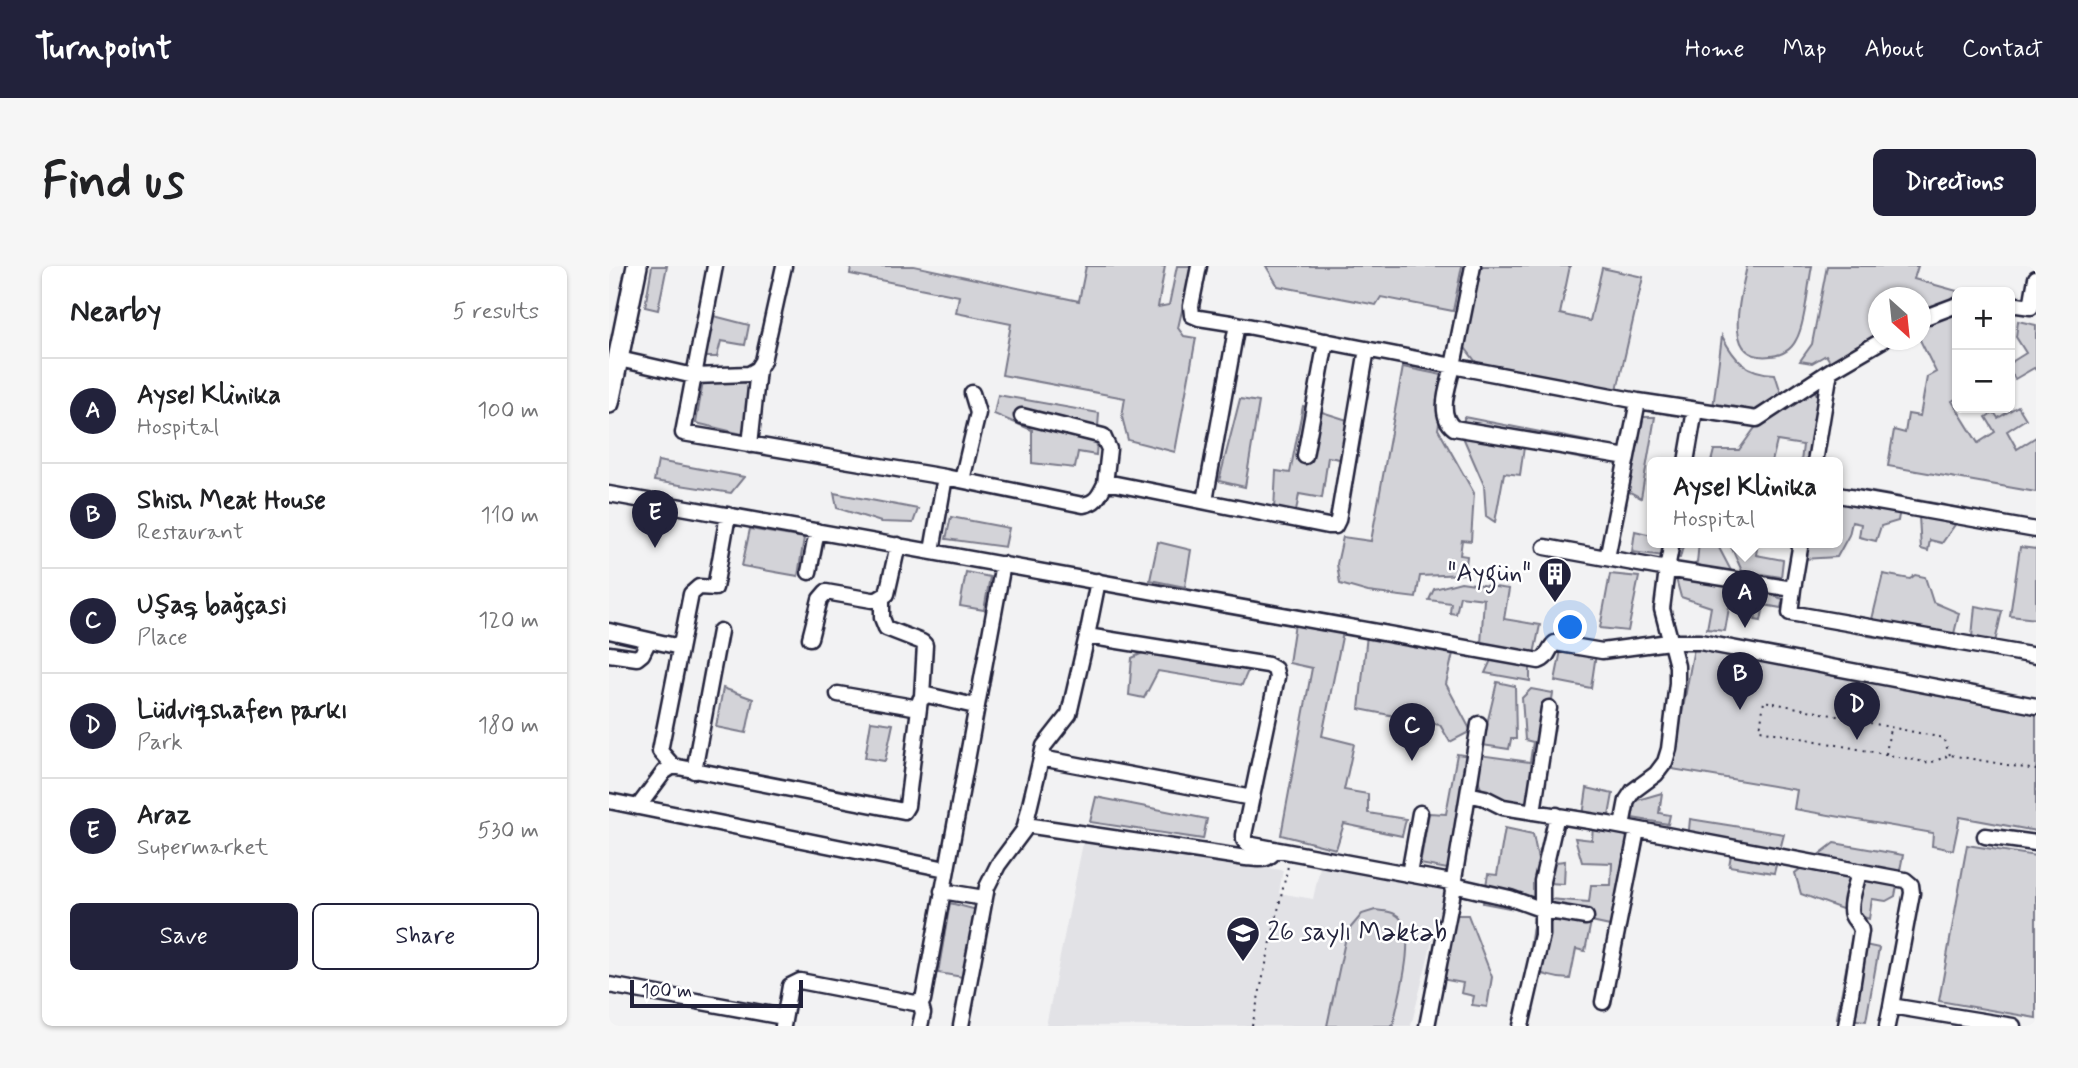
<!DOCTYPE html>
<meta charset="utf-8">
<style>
:root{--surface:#fff;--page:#f6f6f6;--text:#202124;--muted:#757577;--line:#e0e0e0;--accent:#22223b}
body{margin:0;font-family:Mynerve,sans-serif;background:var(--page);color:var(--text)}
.controls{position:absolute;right:21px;top:21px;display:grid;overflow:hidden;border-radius:10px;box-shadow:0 2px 5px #0004}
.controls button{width:63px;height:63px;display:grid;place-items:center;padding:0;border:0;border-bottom:2px solid var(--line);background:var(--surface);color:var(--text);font:35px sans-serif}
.compass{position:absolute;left:1259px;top:21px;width:63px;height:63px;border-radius:50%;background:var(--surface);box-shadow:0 2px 5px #0004;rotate:153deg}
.scale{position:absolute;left:21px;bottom:18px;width:173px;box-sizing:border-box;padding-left:7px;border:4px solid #22223b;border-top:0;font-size:19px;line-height:24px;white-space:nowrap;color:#22223b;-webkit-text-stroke:5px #fff;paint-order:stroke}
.you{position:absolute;left:962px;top:362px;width:24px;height:24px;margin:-18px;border:5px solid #fff;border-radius:50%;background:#1a73e8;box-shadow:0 0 0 10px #1a73e833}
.badge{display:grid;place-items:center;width:46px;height:46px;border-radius:50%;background:var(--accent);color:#fff;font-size:23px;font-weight:700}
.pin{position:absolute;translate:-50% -58px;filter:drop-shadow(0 2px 4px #0008)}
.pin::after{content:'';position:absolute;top:37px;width:24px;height:21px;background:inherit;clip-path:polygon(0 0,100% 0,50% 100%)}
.popup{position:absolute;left:1038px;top:191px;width:196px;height:91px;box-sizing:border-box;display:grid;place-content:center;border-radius:10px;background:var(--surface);filter:drop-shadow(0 2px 5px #0005);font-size:23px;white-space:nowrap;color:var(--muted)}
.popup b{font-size:26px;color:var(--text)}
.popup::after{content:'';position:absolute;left:50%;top:100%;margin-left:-14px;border:14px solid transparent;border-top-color:var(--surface)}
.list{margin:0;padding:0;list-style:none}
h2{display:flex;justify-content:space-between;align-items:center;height:91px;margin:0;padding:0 28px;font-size:30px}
h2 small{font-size:23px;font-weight:400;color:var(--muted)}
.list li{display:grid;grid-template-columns:46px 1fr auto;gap:21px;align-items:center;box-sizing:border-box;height:105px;padding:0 28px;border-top:2px solid var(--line)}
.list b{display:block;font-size:26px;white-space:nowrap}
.list p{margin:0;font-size:23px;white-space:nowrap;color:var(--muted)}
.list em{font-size:23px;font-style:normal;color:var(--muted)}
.actions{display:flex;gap:14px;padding:21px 28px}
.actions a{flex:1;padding:16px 0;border:2px solid var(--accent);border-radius:10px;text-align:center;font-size:24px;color:var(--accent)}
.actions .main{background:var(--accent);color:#fff}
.map{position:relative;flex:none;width:1427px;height:760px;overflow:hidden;border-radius:10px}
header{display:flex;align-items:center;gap:42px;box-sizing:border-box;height:98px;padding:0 35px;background:var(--accent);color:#fff}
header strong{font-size:33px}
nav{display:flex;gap:38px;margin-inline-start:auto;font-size:24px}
.intro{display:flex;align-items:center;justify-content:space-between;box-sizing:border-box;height:168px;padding:0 42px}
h1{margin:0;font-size:49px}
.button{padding:18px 32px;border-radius:10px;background:var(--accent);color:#fff;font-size:24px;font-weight:700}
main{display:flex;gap:42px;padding:0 42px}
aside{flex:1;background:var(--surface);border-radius:10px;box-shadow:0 2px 5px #0004}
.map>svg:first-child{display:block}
</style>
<header>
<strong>Turnpoint</strong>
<nav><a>Home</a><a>Map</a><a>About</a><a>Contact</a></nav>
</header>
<div class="intro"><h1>Find us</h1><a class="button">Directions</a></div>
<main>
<aside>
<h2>Nearby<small>5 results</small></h2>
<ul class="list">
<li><span class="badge">A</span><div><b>Aysel Klinika</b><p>Hospital</p></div><em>100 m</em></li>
<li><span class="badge">B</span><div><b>Shish Meat House</b><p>Restaurant</p></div><em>110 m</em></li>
<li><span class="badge">C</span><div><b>Uşaq bağçasi</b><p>Place</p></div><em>120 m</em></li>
<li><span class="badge">D</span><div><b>Lüdviqshafen parkı</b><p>Park</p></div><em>180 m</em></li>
<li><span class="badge">E</span><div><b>Araz</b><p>Supermarket</p></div><em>530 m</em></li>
</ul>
<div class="actions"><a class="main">Save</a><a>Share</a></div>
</aside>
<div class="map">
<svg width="1427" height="760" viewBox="0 0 1427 760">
<rect width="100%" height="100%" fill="#f2f2f3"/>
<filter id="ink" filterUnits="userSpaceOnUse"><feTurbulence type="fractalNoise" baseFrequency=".0143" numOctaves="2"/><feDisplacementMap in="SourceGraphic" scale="14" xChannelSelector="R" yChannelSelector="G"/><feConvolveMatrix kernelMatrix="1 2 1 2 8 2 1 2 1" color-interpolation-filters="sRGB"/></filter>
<g filter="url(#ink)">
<!-- built -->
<path fill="#e2e2e6" d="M474,577L674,604L670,627L704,633L711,601L836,623L802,760H437Z"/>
<!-- green -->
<path fill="#d3d3d8" stroke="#7a7a8a" stroke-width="2" d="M43,0H58L49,44L36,41Z
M238,0H305L470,35L477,0H556L549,41L560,39L568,0H583L569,62L575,70L587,72L566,186L519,174L513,151L516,132L393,109L402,58L347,47L350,30L241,8L242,1Z
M657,0H853L844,45L772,31L767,39L669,20Z
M870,0H961L951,48L981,55L993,2L1034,11L1008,124L870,100L854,79Z
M1138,0H1203C1199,19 1196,59 1187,74C1182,84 1173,89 1162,90C1110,97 1133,26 1138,0Z
M1218,0H1309L1305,13L1348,25V32L1312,46L1311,32H1269V69L1222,97L1217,89L1203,97L1191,95L1203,78Z
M1348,45V132L1343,135L1369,177L1386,166L1377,151L1385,146L1389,152L1409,140L1417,153L1398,165L1408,183L1427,171V226L1279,200L1285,164L1296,167L1299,148L1311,150L1318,111L1327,106L1311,74L1312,59Z
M105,50L140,59L136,79L112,75L108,91H96Z
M1409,55L1427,59V104L1425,102L1406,113L1401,105V97L1417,87L1407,71Z
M1113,70C1126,95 1137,107 1166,108L1173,130L1145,149L1104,142Z
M794,101L838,110L829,163L865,227L862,275L853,274L851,289L858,290L856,308L811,310L807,332L759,326L731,318L728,298L734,271L762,275Z
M95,110L146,116L137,169L87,157Z
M1204,120L1211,136L1201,194L1192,196L1194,179L1168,175L1163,196H1102L1105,184H1130L1148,159Z
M389,129L490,147L487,189L469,186L466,202L423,197V164L385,148Z
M631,133L650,136L636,221L610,215Z
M694,140L754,159L748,196L719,191L713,232L690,228L687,246L665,244L667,205L681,207Z
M855,151L988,177L978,194L915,181L911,209L895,207L886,256L877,250L875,219L854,171Z
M1031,151H1046L1032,232L1017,224Z
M49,195L135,211L122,227L45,215Z
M1240,222L1293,231L1289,255L1272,260L1267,275L1250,271L1252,258L1243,256L1240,269L1228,291L1194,293L1197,276H1229V236H1231Z
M225,227L309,243L304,257L272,256L228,242Z
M1309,234L1357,243L1333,277L1321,274L1319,285L1312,283Z
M342,251L400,262L396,281L337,273Z
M141,263L195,272L189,310L133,300Z
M1026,265L1043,269V276H1075L1071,292L1023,286Z
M549,276L582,284L576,321L541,314Z
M1090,276L1108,278L1129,318L1174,333L1172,342L1155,339L1152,355L1146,354L1148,341L1121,336L1116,365L1098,363L1102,341L1072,331L1066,309L1088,297Z
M1120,276H1149L1147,289L1174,294L1172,311L1133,305Z
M1411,281L1427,283V353L1401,350Z
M357,306L381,311L375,344L351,340Z
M1001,308L1030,311L1019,365L991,362Z
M1274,308L1301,313L1306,309L1316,311L1324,336L1350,347L1341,384L1259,370Z
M852,316L900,323L895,353L931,359L925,388L872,378L875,333L851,330L847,348L841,347L842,337L820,334L825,323Z
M1366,340L1393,345L1386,376L1363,371Z
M686,357L734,366L713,470L745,478L735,524L759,528V547L797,553L793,570L735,558L727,583L672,569L703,402L680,397Z
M758,369L845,383L837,418L862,465L841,476L831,459L750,443Z
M561,374L645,390L633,419L549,405L535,432L520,429L523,392Z
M1085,382L1427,446V565L1351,551L1344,584L1323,580L1324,567L1185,543L1188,524L1063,503Z
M952,384L987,388L982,422L946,415Z
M882,394L921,399V415L876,407Z
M888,416L906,420L907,473H902L900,483L873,479Z
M114,422L144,433L137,467L107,461Z
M922,423L944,427L926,541C887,536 861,538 871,489L921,496L924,476L916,474L913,432Z
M262,455L284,458L276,495L256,492Z
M848,488L861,490L844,604L811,598L820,547L837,548Z
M978,522L1004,528L999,555L974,550Z
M1053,527L1050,547L1061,549L1059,558L1023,552L1025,535Z
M487,531L598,553L594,573L481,556Z
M1081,553L1175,568L1165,607L1120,600L1123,583L1079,575Z
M984,560L1013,566L1031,586L1025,608L1013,609L1001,660L982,656L976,685L967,683L961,713C945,713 933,708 918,701L926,647L874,637L879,608L888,609L896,562L924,568L930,598L956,595L955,618L940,617L939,633L980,636L982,619H1002L1003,597L973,596L966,572L983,574Z
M1225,577L1294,589L1286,630L1277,635L1263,633L1260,653L1192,628L1186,607Z
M1358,579L1427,590V752L1330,735Z
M341,637L368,644L360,712L329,707Z
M766,644C774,645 785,645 791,652C809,671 788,736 784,760H718L738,666L753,648Z
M845,649H859L883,711L878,741L863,739L865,730L852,727L854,717L832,713Z
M1242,676L1270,682L1257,755L1228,752Z"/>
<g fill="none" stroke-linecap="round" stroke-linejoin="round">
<!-- minor casing -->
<g stroke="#22223b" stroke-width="19">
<path id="minor" d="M106,0L74,167L336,211
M590,0L582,40L583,49L590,52L628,58L844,100C840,119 827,148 845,162L1018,191
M864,0L844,100L1029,135L1148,153L1221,105L1206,196
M1401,38L1422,41L1427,12
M1311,53L1348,39
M10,93L85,110L140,108L149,103L154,95L175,0
M1221,105L1274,74
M413,150L494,170L500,183L496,218
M141,179L149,103
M696,190L717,75
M1077,196L1086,144
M353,214L369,147L363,127
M0,228L930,395C940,392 939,382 946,377L993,385L1060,376H1091L1427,440
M1229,229L1427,264
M596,235L628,58
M1063,276L1058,303L1184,323L1192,276
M936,281L1058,303L1053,343L1068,400V417L1060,483L1056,496L1047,508L1024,525L1018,534L1013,560
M323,285L336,211L474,239C487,237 490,230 496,218H507L719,260H726L729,254L758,83
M998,292L1029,135
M200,306L208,265
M489,315L478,370L659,399L666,403L668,411L635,569V574L638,578L842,616L844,626L818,760
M1184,323L1181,347L1427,390
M273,332V352L277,362L313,376L316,379L313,430
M0,365L71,381
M201,372L211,333L217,326L263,334H268L278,328L289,279
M0,388L28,392L33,388L40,374
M229,428L310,442
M870,458L859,528L876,532L894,541L999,558L1296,614L1302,619L1303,627L1282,740
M432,492L643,532
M64,500L51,485L82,328L90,321L106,322L119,249
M85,505L111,365
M859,528L844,619L901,632L934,644L977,651
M0,535L337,603
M29,541L55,506L64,500L295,545L298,540L311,434L318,429L366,440
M924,546L940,442
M417,559L637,592C649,593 661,596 666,583
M1376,570L1427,577
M800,608L811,547
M333,625L375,632
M0,719L175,751
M994,736L1028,564
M174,760L181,720L191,715L306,737L314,734L394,298
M311,760L314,747L311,736
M352,760L378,621L389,599L415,564L435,480L460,448L478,370
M912,760L933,669V615L948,549
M1237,760L1252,665C1251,657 1246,656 1243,649C1239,638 1248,618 1250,606
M1278,760L1282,740L1404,760"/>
</g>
<!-- major casing -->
<g stroke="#22223b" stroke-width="24">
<path id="major" d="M0,137L28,0"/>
</g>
<!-- path -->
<path stroke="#22223b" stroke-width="2" stroke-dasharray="2 5" stroke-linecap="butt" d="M1277,488L1281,462
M1341,489L1334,472L1155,435L1151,464L1321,497L1341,489L1427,504
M643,760L679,600"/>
<!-- minor -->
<use href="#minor" stroke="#fff" stroke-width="14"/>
<!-- major -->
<use href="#major" stroke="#fff" stroke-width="19"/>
</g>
</g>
<!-- icons -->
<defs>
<g id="building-pin" transform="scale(1.75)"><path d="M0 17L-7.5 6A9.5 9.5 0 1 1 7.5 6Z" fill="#22223b" stroke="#fff"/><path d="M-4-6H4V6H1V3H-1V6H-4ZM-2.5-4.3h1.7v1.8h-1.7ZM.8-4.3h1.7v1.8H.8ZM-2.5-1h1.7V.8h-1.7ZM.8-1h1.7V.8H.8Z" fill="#fff"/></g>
<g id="school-pin" transform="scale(1.75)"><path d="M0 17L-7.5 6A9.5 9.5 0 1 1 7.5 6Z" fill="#22223b" stroke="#fff"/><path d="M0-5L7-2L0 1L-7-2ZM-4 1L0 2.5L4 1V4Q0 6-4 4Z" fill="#fff"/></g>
</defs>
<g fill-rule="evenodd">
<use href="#building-pin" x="946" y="308"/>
<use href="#school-pin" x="634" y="667"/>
</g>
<g text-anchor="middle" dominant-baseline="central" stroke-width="5" stroke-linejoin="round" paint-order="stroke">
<!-- poi labels -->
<g font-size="26" fill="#22223b" stroke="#fff" text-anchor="end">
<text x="922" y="308">"Aygün"</text>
<text x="658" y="667" text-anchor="start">26 saylı Məktəb</text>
</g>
</g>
</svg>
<div class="controls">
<button>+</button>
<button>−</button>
</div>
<svg class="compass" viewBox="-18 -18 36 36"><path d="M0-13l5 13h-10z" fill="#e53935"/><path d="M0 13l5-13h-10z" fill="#757577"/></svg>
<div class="scale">100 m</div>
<div class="you"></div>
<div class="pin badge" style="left:1136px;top:362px">A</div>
<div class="popup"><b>Aysel Klinika</b>Hospital</div>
<div class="pin badge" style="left:1131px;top:444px">B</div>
<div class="pin badge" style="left:803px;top:495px">C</div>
<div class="pin badge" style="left:1248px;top:474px">D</div>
<div class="pin badge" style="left:46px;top:282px">E</div>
</div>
</main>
